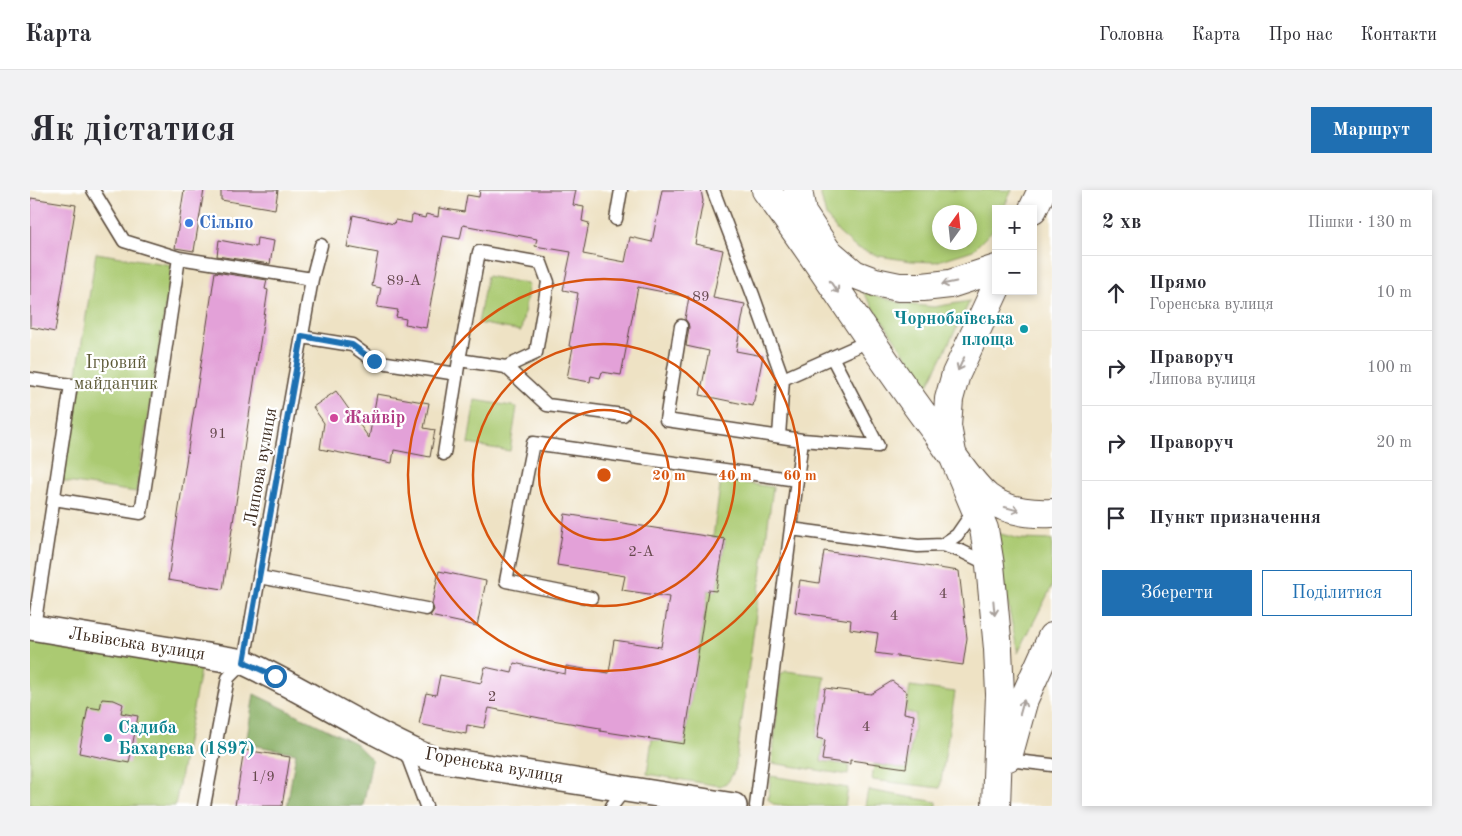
<!DOCTYPE html>
<html lang="uk">
<meta charset="utf-8">
<style>
:root{--surface:#fff;--page:#f2f2f3;--text:#2b2b33;--muted:#7c7c81;--line:#e1e1e2;--accent:#1f6fb2}
body{margin:0;font-family:"Old Standard TT",serif;background:var(--page);color:var(--text)}
.controls{position:absolute;right:15px;top:15px;display:grid;overflow:hidden;border-radius:0px;box-shadow:0 2px 8px #0003}
.controls button{width:45px;height:45px;display:grid;place-items:center;padding:0;border:0;border-bottom:1px solid var(--line);background:var(--surface);color:var(--text);font:25px sans-serif}
.compass{position:absolute;left:902px;top:15px;width:45px;height:45px;border-radius:50%;background:var(--surface);box-shadow:0 2px 8px #0003;rotate:15deg}
.stop{position:absolute;width:15px;height:15px;margin:-11px;border:4px solid #1f6fb2;border-radius:50%;background:#fff}
.stop.end{background:#1f6fb2;border-color:#fff;box-shadow:0 1px 5px #0008}
.list{margin:0;padding:0;list-style:none}
h2{display:flex;justify-content:space-between;align-items:center;height:65px;margin:0;padding:0 20px;font-size:21px}
h2 small{font-size:16px;font-weight:400;color:var(--muted)}
.list li{display:grid;grid-template-columns:32px 1fr auto;gap:15px;align-items:center;box-sizing:border-box;height:75px;padding:0 20px;border-top:1px solid var(--line)}
.list b{display:block;font-size:19px;white-space:nowrap}
.list p{margin:0;font-size:16px;white-space:nowrap;color:var(--muted)}
.list em{font-size:16px;font-style:normal;color:var(--muted)}
.actions{display:flex;gap:10px;padding:15px 20px}
.actions a{flex:1;padding:11px 0;border:1px solid var(--accent);border-radius:0px;text-align:center;font-size:18px;color:var(--accent)}
.actions .main{background:var(--accent);color:#fff}
.icon{flex:none;width:28px;height:28px;fill:none;stroke:currentColor;stroke-width:2;stroke-linecap:round;stroke-linejoin:round}
.map{position:relative;flex:none;width:1022px;height:616px;overflow:hidden;border-radius:0px}
header{display:flex;align-items:center;gap:30px;box-sizing:border-box;height:70px;padding:0 25px;background:var(--surface);border-bottom:1px solid var(--line)}
header strong{font-size:24px}
nav{display:flex;gap:28px;margin-inline-start:auto;font-size:18px}
.intro{display:flex;align-items:center;justify-content:space-between;box-sizing:border-box;height:120px;padding:0 30px}
h1{margin:0;font-size:35px}
.button{padding:12px 22px;border-radius:0px;background:var(--accent);color:#fff;font-size:18px;font-weight:700}
main{display:flex;gap:30px;padding:0 30px}
aside{flex:1;background:var(--surface);border-radius:0px;box-shadow:0 2px 8px #0003}
.map>svg:first-child{display:block}
</style>
<header>
<strong>Карта</strong>
<nav><a>Головна</a><a>Карта</a><a>Про нас</a><a>Контакти</a></nav>
</header>
<div class="intro"><h1>Як дістатися</h1><a class="button">Маршрут</a></div>
<main>
<div class="map">
<svg width="1022" height="616" viewBox="0 0 1022 616">
<rect width="100%" height="100%" fill="#fff"/>
<filter id="ink" filterUnits="userSpaceOnUse"><feTurbulence type="fractalNoise" baseFrequency=".02" numOctaves="2"/><feDisplacementMap in="SourceGraphic" scale="10" xChannelSelector="R" yChannelSelector="G"/><feConvolveMatrix kernelMatrix="1 2 1 2 8 2 1 2 1" color-interpolation-filters="sRGB"/></filter>
<filter id="wash" filterUnits="userSpaceOnUse"><feTurbulence type="fractalNoise" baseFrequency=".0096" numOctaves="4" result="noise"/><feDisplacementMap in="SourceGraphic" scale="20" xChannelSelector="R" yChannelSelector="G"/><feGaussianBlur stdDeviation="1.12" result="paint"/><feColorMatrix in="noise" values="0 0 0 0 0 0 0 0 0 0 0 0 0 0 0 0 0 1.4 0 .05"/><feComposite in="paint" operator="in"/></filter>
<g filter="url(#wash)">
<rect width="100%" height="100%" fill="#eee2c4"/>
<!-- green -->
<path fill="#abca72" stroke="#737a48" fill-rule="evenodd" d="M791,0H982L973,19H966V33L962,41L943,60L905,72L881,71L849,66L825,57L808,42L796,26L791,6ZM909,22H939V52H909Z
M66,63L142,75L106,302L30,291Z
M457,86L499,94L491,141L448,133Z
M833,102L875,114L904,117L940,111L897,197Z
M445,210L487,217L480,261L438,254Z
M691,290L743,297L705,580L698,592L690,596L617,584L622,549L654,554L678,400L686,401L695,350L683,347Z
M963,342L990,349L1022,350V396L988,463Z
M0,446L171,475L145,616H0Z
M756,481L795,486L786,549L794,551L791,571L819,575L818,585L742,573L751,484Z
M880,496L925,502L910,598L842,590L844,574L877,579L886,524L876,522Z
M741,586L818,598L815,616H758L743,614L738,609Z
M838,600L907,612V616H835Z"/>
<!-- forest -->
<path fill="#88ae64" stroke="#626c41" d="M224,504L325,553L342,570L333,616H257L266,563L216,554Z"/>
<g id="blocks">
<!-- building -->
<path fill="#e3a1d8" d="M154,0H174L164,61L145,58Z
M191,0H248L245,19L191,10Z
M450,0H546L543,15L554,17L552,31L559,33L553,64L595,72L600,47L622,52L632,0H671L673,11L665,54L693,60L683,108L715,114L706,161L733,166L723,216L670,205L679,161L656,156L659,137L658,133L655,129L659,107L608,97L591,185L572,182L570,188L561,186L560,192L537,188L543,157L539,156L548,103L533,100L541,62L505,56L507,49L433,35L430,49L413,46L396,138L375,134L376,129L366,127L368,120L347,117L351,98L342,96L348,63L317,57L323,25L364,34L365,30L381,33L382,25L395,28L396,24L408,27L409,18L434,22L437,5L449,7Z
M1,8L46,15L25,142L0,137V17Z
M227,48L244,51L240,74L187,66L189,50L226,57Z
M185,82L237,90L235,99L238,100L193,399L138,390Z
M306,201L339,248L347,204L399,213L394,238L405,240L400,267L364,260L362,273L290,259L294,233L283,217Z
M535,324L695,349L686,401L678,400L654,554L570,541V538L510,528L459,518L454,538L437,535L436,544L389,534L396,503L406,505L410,485L451,493L455,477L482,483L484,473L535,484L536,476L579,483L584,450L631,457L639,407L592,400L595,386L527,375Z
M794,361L929,381L937,448L933,475L845,463L848,443L820,439L821,430L765,422L770,390L789,393Z
M409,381L456,391L447,436L400,426L404,420L402,414Z
M862,491L877,502L874,523L884,525L876,578L820,570V574L792,570L795,550L787,548L795,498L841,504Z
M72,509L84,510L93,514L91,523L108,526L99,573L49,563L58,517L70,519Z
M214,560L260,567L252,616H205Z"/>
</g>
</g>
<g filter="url(#ink)">
<use href="#blocks" fill-opacity="0" stroke="#564637" stroke-width="1"/>
<g fill="none" stroke-linecap="round" stroke-linejoin="round">
<!-- service casing -->
<g stroke="#564637" stroke-width="15">
<path id="service" d="M63,0L94,51L149,68
M683,0L723,105L753,189L749,246
M586,29L591,0
M651,136L636,230L772,250L848,256
M272,147L322,155L344,171L427,184
M802,167L848,256
M476,177L517,215L593,225
M0,189L41,195L4,437
M753,189L841,150
M414,264L429,170L449,62L511,73L518,92L506,163L476,177L429,170
M24,309L111,323L149,68L282,89
M761,339L888,356L912,355L931,361L958,374
M912,355L927,345L945,319
M229,387L396,419
M561,408L476,391L503,253L767,290
M374,557L396,616
M978,570L1022,575
M174,616L198,488L214,472L282,89L291,55
M582,616L595,599
M726,616L772,250"/>
</g>
<!-- minor casing -->
<g stroke="#564637" stroke-width="28">
<path id="minor" d="M0,437L214,472C277,501 335,541 399,568L704,616"/>
</g>
<!-- secondary casing -->
<g stroke="#564637" stroke-width="30">
<path id="secondary" d="M736,0C795,79 846,163 906,242C920,261 939,292 957,307C975,321 1000,324 1022,323
M768,0L772,23L797,61L824,84L845,92L869,97H893L920,94L966,79
M1003,19L1012,0
M978,567L994,509L1022,447
M966,616L970,504L968,459L960,375L954,339L922,263L917,236L919,209L926,184L966,98"/>
</g>
<!-- service -->
<use href="#service" stroke="#fff" stroke-width="12"/>
<!-- minor -->
<use href="#minor" stroke="#fff" stroke-width="25"/>
<!-- secondary -->
<use href="#secondary" stroke="#fff" stroke-width="28"/>
</g>
<!-- one-way arrows -->
<defs><path id="oneway-shaft" d="M-6 0H5M1.5-3L5.5 0L1.5 3" fill="none" stroke-width="1.6" stroke-linecap="round" stroke-linejoin="round" transform="scale(1.25)"/></defs>
<g stroke="#a79f9a">
<use href="#oneway-shaft" transform="translate(919 93) rotate(168)"/>
<use href="#oneway-shaft" transform="translate(804 97) rotate(55)"/>
<use href="#oneway-shaft" transform="translate(931 174) rotate(115)"/>
<use href="#oneway-shaft" transform="translate(982 319) rotate(15)"/>
<use href="#oneway-shaft" transform="translate(964 418) rotate(85)"/>
<use href="#oneway-shaft" transform="translate(992 517) rotate(-74)"/>
</g>
</g>
<g fill="none" stroke-linecap="round" stroke-linejoin="round" filter="url(#ink)">
<!-- route -->
<path stroke="#1f6fb2" stroke-width="6" d="M245,486L214,472L272,146L322,155L344,171"/>
</g>
<!-- distance rings -->
<g fill="none" stroke="#d7540e" stroke-width="2.5">
<circle cx="574" cy="285" r="65"/>
<circle cx="574" cy="285" r="131"/>
<circle cx="574" cy="285" r="196"/>
</g>
<!-- markers -->
<circle fill="#3f7fe0" stroke="#fff" stroke-width="2" cx="159" cy="33" r="5"/>
<g fill="#0f9aa8" stroke="#fff" stroke-width="2">
<circle cx="994" cy="139" r="5"/>
<circle cx="78" cy="548" r="5"/>
</g>
<circle fill="#d1479c" stroke="#fff" stroke-width="2" cx="304" cy="228" r="5"/>
<g text-anchor="middle" dominant-baseline="central" stroke-width="4.5" stroke-linejoin="round" paint-order="stroke">
<!-- number labels -->
<g font-size="15" fill="#65484c">
<text x="374" y="91">89-А</text>
<text x="671" y="107">89</text>
<text x="188" y="244">91</text>
<text x="611" y="362">2-А</text>
<text x="913" y="404">4</text>
<text x="864" y="426">4</text>
<text x="462" y="507">2</text>
<text x="836" y="537">4</text>
<text x="233" y="587">1/9</text>
</g>
<!-- shop labels -->
<g font-size="18" font-weight="bold" fill="#366cbe" stroke="#fff" text-anchor="start">
<text x="169" y="33">Сільпо</text>
</g>
<!-- culture labels -->
<g font-size="18" font-weight="bold" fill="#0d838f" stroke="#fff" text-anchor="end">
<text x="984" y="129">Чорнобаївська<tspan x="984" dy="21">площа</tspan></text>
<text x="88" y="538" text-anchor="start">Садиба<tspan x="88" dy="21">Бахарєва (1897)</tspan></text>
</g>
<!-- park labels -->
<g font-size="18" fill="#5d5a37" stroke="#fff">
<text x="86" y="173">Ігровий<tspan x="86" dy="21">майданчик</tspan></text>
</g>
<!-- hotel labels -->
<g font-size="18" font-weight="bold" fill="#b23c85" stroke="#fff" text-anchor="start">
<text x="314" y="228">Жайвір</text>
</g>
<!-- street labels -->
<g font-size="18" fill="#3b2a1e" stroke="#fff">
<text transform="translate(231 277) rotate(-80)">Липова вулиця</text>
<text transform="translate(107 454) rotate(9)">Львівська вулиця</text>
<text transform="translate(464 576) rotate(10)">Горенська вулиця</text>
</g>
</g>
<circle cx="574" cy="285" r="8" fill="#d7540e" stroke="#fff" stroke-width="2.5"/>
<g font-size="15" text-anchor="middle" font-weight="bold" fill="#d7540e" stroke="#fff" stroke-width="4.5" stroke-linejoin="round" paint-order="stroke">
<text x="639" y="290">20 m</text>
<text x="705" y="290">40 m</text>
<text x="770" y="290">60 m</text>
</g>
</svg>
<div class="controls">
<button>+</button>
<button>−</button>
</div>
<svg class="compass" viewBox="-18 -18 36 36"><path d="M0-13l5 13h-10z" fill="#e53935"/><path d="M0 13l5-13h-10z" fill="#7c7c81"/></svg>
<div class="stop" style="left:245px;top:486px"></div>
<div class="stop end" style="left:344px;top:171px"></div>
</div>
<aside>
<h2>2 хв<small>Пішки · 130 m</small></h2>
<ul class="list">
<li><svg class="icon" aria-label="ahead" viewBox="0 0 24 24"><path d="M12 20V5M6 11l6-6 6 6"/></svg><div><b>Прямо</b><p>Горенська вулиця</p></div><em>10 m</em></li>
<li><svg class="icon" aria-label="right" viewBox="0 0 24 24"><path d="M7 20v-9h11M14 6l5 5-5 5"/></svg><div><b>Праворуч</b><p>Липова вулиця</p></div><em>100 m</em></li>
<li><svg class="icon" aria-label="right" viewBox="0 0 24 24"><path d="M7 20v-9h11M14 6l5 5-5 5"/></svg><div><b>Праворуч</b></div><em>20 m</em></li>
<li><svg class="icon" aria-label="arrive" viewBox="0 0 24 24"><path d="M6 21V4h12l-3 4 3 4H6"/></svg><div><b>Пункт призначення</b></div></li>
</ul>
<div class="actions"><a class="main">Зберегти</a><a>Поділитися</a></div>
</aside>
</main>
